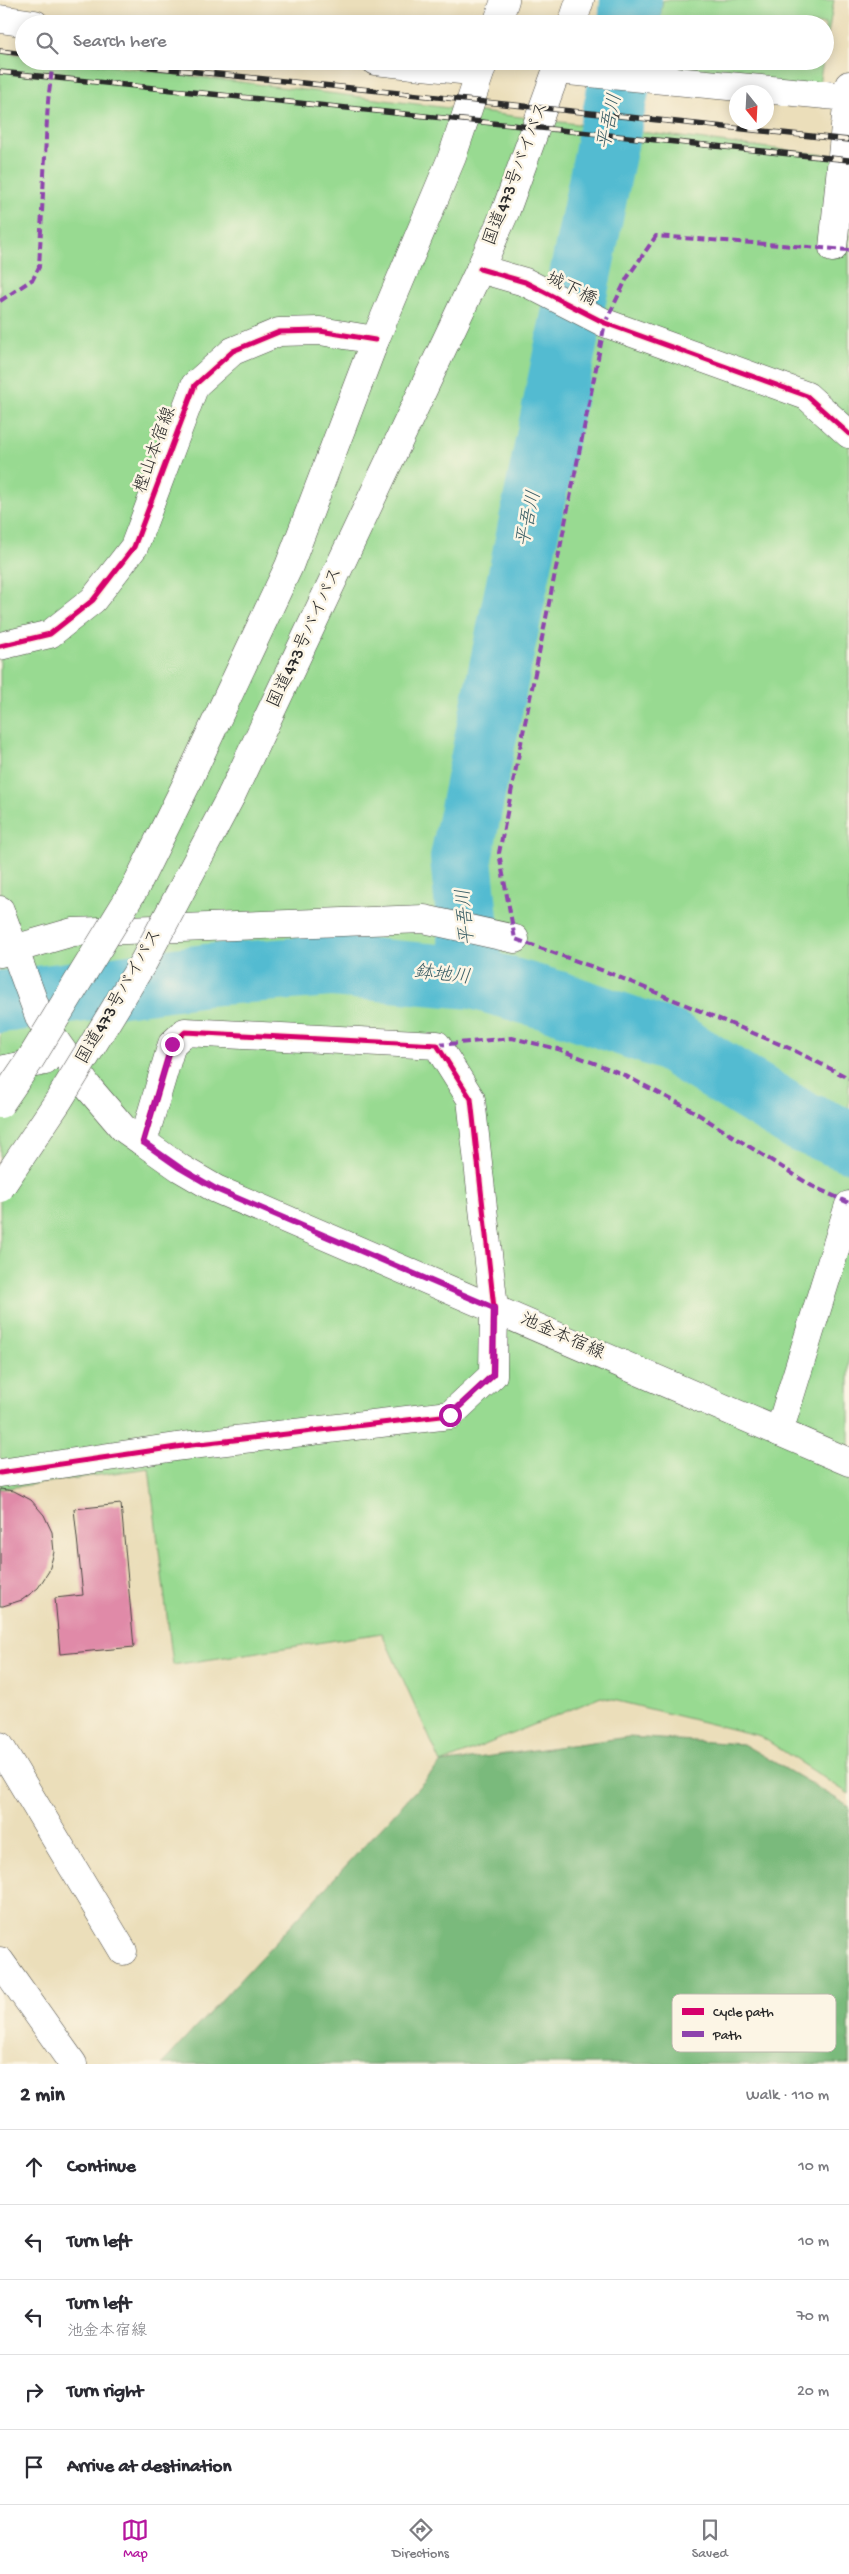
<!DOCTYPE html>
<meta charset="utf-8">
<style>
:root{--surface:#fff;--page:#f7f7f7;--text:#2b2b33;--muted:#7c7c81;--line:#e1e1e2;--accent:#b5179e}
body{margin:0;font-family:"Gochi Hand","Klee One",sans-serif;background:var(--page);color:var(--text)}
.compass{position:absolute;left:729px;top:85px;width:45px;height:45px;border-radius:50%;background:var(--surface);box-shadow:0 2px 12px #0003;rotate:162deg}
.stop{position:absolute;width:15px;height:15px;margin:-11px;border:4px solid #b5179e;border-radius:50%;background:#fff}
.stop.end{background:#b5179e;border-color:#fff;box-shadow:0 1px 5px #0008}
.list{margin:0;padding:0;list-style:none}
h2{display:flex;justify-content:space-between;align-items:center;height:65px;margin:0;padding:0 20px;font-size:21px}
h2 small{font-size:16px;font-weight:400;color:var(--muted)}
.list li{display:grid;grid-template-columns:32px 1fr auto;gap:15px;align-items:center;box-sizing:border-box;height:75px;padding:0 20px;border-top:1px solid var(--line)}
.list b{display:block;font-size:19px;white-space:nowrap}
.list p{margin:0;font-size:16px;white-space:nowrap;color:var(--muted)}
.list em{font-size:16px;font-style:normal;color:var(--muted)}
.icon{flex:none;width:28px;height:28px;fill:none;stroke:currentColor;stroke-width:2;stroke-linecap:round;stroke-linejoin:round}
.map{position:relative;flex:none;width:849px;height:2064px;overflow:hidden}
.search{position:absolute;background:var(--surface);box-shadow:0 2px 12px #0003;left:15px;right:15px;top:15px;height:55px;display:flex;align-items:center;gap:12px;box-sizing:border-box;padding:0 18px;border-radius:28px;color:var(--muted);font-size:19px}
.sheet{height:440px;background:var(--surface)}
nav{display:flex;justify-content:space-around;align-items:center;box-sizing:border-box;height:70px;border-top:1px solid var(--line);background:var(--surface);font-size:14px;color:var(--muted)}
nav a{display:grid;justify-items:center;gap:2px}
nav .on{color:var(--accent)}
.map>svg:first-child{display:block}
</style>
<div class="map">
<svg width="849" height="2064" viewBox="0 0 849 2064">
<rect width="100%" height="100%" fill="#fcf5e5"/>
<filter id="ink" filterUnits="userSpaceOnUse"><feTurbulence type="fractalNoise" baseFrequency=".02" numOctaves="2"/><feDisplacementMap in="SourceGraphic" scale="10" xChannelSelector="R" yChannelSelector="G"/><feConvolveMatrix kernelMatrix="1 2 1 2 8 2 1 2 1" color-interpolation-filters="sRGB"/></filter>
<filter id="wash" filterUnits="userSpaceOnUse"><feTurbulence type="fractalNoise" baseFrequency=".0096" numOctaves="4" result="noise"/><feDisplacementMap in="SourceGraphic" scale="20" xChannelSelector="R" yChannelSelector="G"/><feGaussianBlur stdDeviation="1.12" result="paint"/><feColorMatrix in="noise" values="0 0 0 0 0 0 0 0 0 0 0 0 0 0 0 0 0 1.4 0 .05"/><feComposite in="paint" operator="in"/></filter>
<g filter="url(#wash)">
<rect width="100%" height="100%" fill="#ebdeba"/>
<!-- green -->
<path fill="#98da91" stroke="#62825e" d="M663,0H834L825,51V24H659Z
M0,52L24,55V61H72L849,158V1794L760,1736L601,1697L441,1763L382,1633L173,1665L149,1468L0,1489Z
M653,61H823L818,90L651,69Z"/>
<!-- forest -->
<path fill="#7aba7b" stroke="#527253" d="M628,1737L743,1744L849,1806V2064H162L441,1763Z"/>
<g fill="none" stroke-linecap="round" stroke-linejoin="round">
<!-- river -->
<path stroke="#53bbd1" stroke-width="62" d="M629,24L631,0
M473,978L461,858L624,61
M0,1002L206,975L332,966L473,978L558,1002L670,1041L798,1120L849,1141"/>
</g>
<g id="blocks">
<!-- building -->
<path fill="#e08aa8" d="M0,1489L14,1491L31,1500L44,1515L52,1532L54,1552L49,1571L38,1588L22,1600L3,1606H0Z
M121,1504L134,1647L60,1654L55,1598L83,1595L74,1509Z"/>
</g>
</g>
<g filter="url(#ink)">
<use href="#blocks" fill-opacity="0" stroke="#484640" stroke-width="1"/>
<g fill="none" stroke-linecap="round" stroke-linejoin="round">
<!-- minor casing -->
<g stroke="#484640" stroke-width="29">
<path id="minor" d="M0,19L35,24
M375,61L480,72
M557,70L847,97
M833,248L849,85
M480,269L525,282L605,323L807,396L849,434
M0,910L40,1019L88,1087L123,1128L143,1142L172,1044L185,1032L437,1045L471,1099L494,1308L493,1375L450,1415L183,1446L0,1473
M0,953L73,932L424,919L515,939
M0,1070L45,1061
M779,1432L849,1205
M0,1746L123,1951"/>
</g>
<!-- tertiary casing -->
<g stroke="#484640" stroke-width="29">
<path id="tertiary" d="M0,646L50,634L93,600L134,547L195,385L233,351L279,332L320,331L375,340
M143,1142L180,1168L216,1189L849,1462"/>
</g>
<!-- trunk casing -->
<g stroke="#484640" stroke-width="29">
<path id="trunk" d="M497,24L505,0
M572,24L580,0
M188,781L289,566L375,340L452,157L484,61
M231,796L480,269L506,210L560,61"/>
</g>
<!-- motorway casing -->
<g stroke="#484640" stroke-width="29">
<path id="motorway" d="M0,1961L73,2064"/>
</g>
<!-- minor -->
<use href="#minor" stroke="#fff" stroke-width="28"/>
<!-- tertiary -->
<use href="#tertiary" stroke="#fff" stroke-width="28"/>
<!-- trunk -->
<use href="#trunk" stroke="#fff" stroke-width="28"/>
<!-- motorway -->
<use href="#motorway" stroke="#fff" stroke-width="28"/>
<!-- rail casing -->
<g stroke="#2b2b2b" stroke-width="5.5">
<path id="rail" d="M0,51L24,54
M93,61L849,140
M0,72L849,160"/>
</g>
<!-- rail -->
<use href="#rail" stroke="#fcf5e5" stroke-width="4" stroke-dasharray="11" stroke-linecap="butt"/>
<!-- trunk-bridge casing -->
<g stroke="#484640" stroke-width="29" stroke-linecap="butt">
<path id="trunk-bridge" d="M0,1104L30,1060L135,888L188,781
M0,1188L59,1100L144,961L231,796"/>
</g>
<!-- trunk-bridge -->
<use href="#trunk-bridge" stroke="#fff" stroke-width="28"/>
<!-- quiet -->
<path stroke="#8e44ad" stroke-width="4" stroke-dasharray="8 4" stroke-linecap="butt" d="M849,250L656,236L627,278L605,323L499,853L515,939L607,972L789,1048L849,1078
M0,301L33,279L39,267L48,101L53,61
M437,1045L512,1038L558,1049L620,1073L688,1108L812,1186L849,1203"/>
<!-- cycleway casing -->
<g stroke="#fcf5e5" stroke-width="8">
<path id="cycleway" d="M480,269L525,282L605,323L807,396L849,434
M0,646L50,634L93,600L134,547L195,385L233,351L279,332L320,331L375,340
M0,1473L183,1446L450,1415L493,1375L494,1308L471,1099L437,1045L185,1032L172,1044L143,1142"/>
</g>
<!-- cycleway -->
<use href="#cycleway" stroke="#d6006c" stroke-width="5"/>
</g>
</g>
<g fill="none" stroke-linecap="round" stroke-linejoin="round" filter="url(#ink)">
<!-- route -->
<path stroke="#b5179e" stroke-width="6" d="M172,1044L143,1142L180,1168L216,1189L494,1308L493,1375L450,1415"/>
</g>
<g text-anchor="middle" dominant-baseline="central" stroke-width="5" stroke-linejoin="round" paint-order="stroke">
<!-- street labels -->
<g font-size="18" fill="#2b2b2b" stroke="#fcf5e5">
<text transform="translate(517 174) rotate(-69)">国道473号バイパス</text>
<text transform="translate(571 290) rotate(27)">城下橋</text>
<text transform="translate(156 450) rotate(-70)">樫山本宿線</text>
<text transform="translate(306 638) rotate(-65)">国道473号バイパス</text>
<text transform="translate(120 997) rotate(-60)">国道473号バイパス</text>
<text transform="translate(562 1337) rotate(24)">池金本宿線</text>
</g>
<!-- water labels -->
<g font-size="19" font-style="italic" fill="#395d65" stroke="#fcf5e5">
<text transform="translate(611 122) rotate(-78)">平吾川</text>
<text transform="translate(530 519) rotate(-78)">平吾川</text>
<text transform="translate(467 917) rotate(-95)">平吾川</text>
<text transform="translate(442 976) rotate(6)">鉢地川</text>
</g>
</g>
<!-- legend -->
<rect x="672" y="1994" width="164" height="58" rx="8" fill="#fcf5e5" stroke="#bdb8ad" stroke-width="1"/>
<rect x="682" y="2008" width="22" height="7" fill="#d6006c"/>
<rect x="682" y="2031" width="22" height="6" fill="#8e44ad"/>
<g font-size="14" fill="#2b2b2b">
<text x="713" y="2016">Cycle path</text>
<text x="713" y="2039">Path</text>
</g>
</svg>
<svg class="compass" viewBox="-18 -18 36 36"><path d="M0-13l5 13h-10z" fill="#e53935"/><path d="M0 13l5-13h-10z" fill="#7c7c81"/></svg>
<div class="stop" style="left:450px;top:1415px"></div>
<div class="stop end" style="left:172px;top:1044px"></div>
<div class="search"><svg class="icon" aria-label="search" viewBox="0 0 24 24"><circle cx="10" cy="10" r="6"/><path d="M15 15l6 6"/></svg>Search here</div>
</div>
<section class="sheet">
<h2>2 min<small>Walk · 110 m</small></h2>
<ul class="list">
<li><svg class="icon" aria-label="ahead" viewBox="0 0 24 24"><path d="M12 20V5M6 11l6-6 6 6"/></svg><div><b>Continue</b></div><em>10 m</em></li>
<li><svg class="icon" aria-label="left" viewBox="0 0 24 24"><path d="M17 20v-9H6M10 6l-5 5 5 5"/></svg><div><b>Turn left</b></div><em>10 m</em></li>
<li><svg class="icon" aria-label="left" viewBox="0 0 24 24"><path d="M17 20v-9H6M10 6l-5 5 5 5"/></svg><div><b>Turn left</b><p>池金本宿線</p></div><em>70 m</em></li>
<li><svg class="icon" aria-label="right" viewBox="0 0 24 24"><path d="M7 20v-9h11M14 6l5 5-5 5"/></svg><div><b>Turn right</b></div><em>20 m</em></li>
<li><svg class="icon" aria-label="arrive" viewBox="0 0 24 24"><path d="M6 21V4h12l-3 4 3 4H6"/></svg><div><b>Arrive at destination</b></div></li>
</ul>
</section>
<nav>
<a class="on"><svg class="icon" aria-label="map" viewBox="0 0 24 24"><path d="M3 6l6-2 6 2 6-2v14l-6 2-6-2-6 2zM9 4v14M15 6v14"/></svg>Map</a>
<a><svg class="icon" aria-label="directions" viewBox="0 0 24 24"><path d="M12 3l9 9-9 9-9-9zM9 14v-3h6M13 9l2 2-2 2"/></svg>Directions</a>
<a><svg class="icon" aria-label="saved" viewBox="0 0 24 24"><path d="M7 4h10v16l-5-4-5 4z"/></svg>Saved</a>
</nav>
